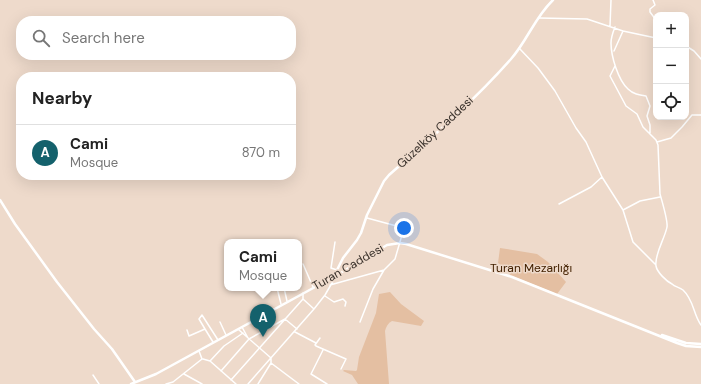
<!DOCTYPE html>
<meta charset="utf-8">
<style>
:root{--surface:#fff;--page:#f2f2f2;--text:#222;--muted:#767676;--line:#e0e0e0;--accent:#14616c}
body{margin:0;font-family:"DM Sans",sans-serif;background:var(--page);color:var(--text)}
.controls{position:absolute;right:12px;top:12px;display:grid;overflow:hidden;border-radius:8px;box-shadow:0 4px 16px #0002}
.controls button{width:36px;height:36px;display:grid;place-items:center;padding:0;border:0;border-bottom:1px solid var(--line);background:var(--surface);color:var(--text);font:20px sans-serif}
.you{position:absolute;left:404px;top:228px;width:14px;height:14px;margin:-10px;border:3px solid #fff;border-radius:50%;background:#1a73e8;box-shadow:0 0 0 6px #1a73e833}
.badge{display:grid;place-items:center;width:26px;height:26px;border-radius:50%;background:var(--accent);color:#fff;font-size:13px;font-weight:700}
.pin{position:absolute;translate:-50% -33px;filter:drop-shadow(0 1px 2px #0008)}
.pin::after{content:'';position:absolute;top:21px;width:14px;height:12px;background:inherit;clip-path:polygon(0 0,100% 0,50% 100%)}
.popup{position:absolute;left:224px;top:239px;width:78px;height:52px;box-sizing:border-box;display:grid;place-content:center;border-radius:8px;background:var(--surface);filter:drop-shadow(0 1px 3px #0005);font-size:13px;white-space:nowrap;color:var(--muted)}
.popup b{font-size:15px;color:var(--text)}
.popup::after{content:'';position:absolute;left:50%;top:100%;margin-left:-8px;border:8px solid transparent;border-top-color:var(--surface)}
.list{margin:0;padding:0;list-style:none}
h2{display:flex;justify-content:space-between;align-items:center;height:52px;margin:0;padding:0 16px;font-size:17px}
h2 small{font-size:13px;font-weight:400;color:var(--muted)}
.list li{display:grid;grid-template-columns:26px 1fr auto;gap:12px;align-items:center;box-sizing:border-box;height:56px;padding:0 16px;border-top:1px solid var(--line)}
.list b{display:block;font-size:15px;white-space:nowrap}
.list p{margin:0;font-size:13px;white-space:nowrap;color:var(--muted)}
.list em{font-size:13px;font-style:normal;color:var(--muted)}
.icon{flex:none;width:22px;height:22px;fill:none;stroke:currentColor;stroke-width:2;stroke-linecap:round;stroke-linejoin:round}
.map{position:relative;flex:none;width:701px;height:384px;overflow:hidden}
.search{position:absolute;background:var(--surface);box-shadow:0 4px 16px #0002;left:16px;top:16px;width:280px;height:44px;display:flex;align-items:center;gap:10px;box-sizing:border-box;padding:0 14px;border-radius:16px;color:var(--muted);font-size:15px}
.panel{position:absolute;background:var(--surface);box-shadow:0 4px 16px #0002;left:16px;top:72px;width:280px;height:108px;border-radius:16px}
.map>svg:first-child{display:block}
</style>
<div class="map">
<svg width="701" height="384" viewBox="0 0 701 384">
<rect width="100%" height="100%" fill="#eedacb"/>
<!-- green -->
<path fill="#e4bfa2" d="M500,248L537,254L548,262L566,282L557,294L510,275L511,272L498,263Z
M390,292L401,304L424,321L421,326L392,321C388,323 386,327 385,331L389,384H358L352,375L343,371L344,370L356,371L357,370L359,357L376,313L379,294Z"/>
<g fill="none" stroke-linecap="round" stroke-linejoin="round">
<!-- minor -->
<path stroke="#fff" stroke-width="1.5" d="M653,0L655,5L650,9V12L656,20
M539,18L587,19L623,31L656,38
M610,26L611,0
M615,27C613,32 611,37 611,43C611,56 618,80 628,89C633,94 639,95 646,96L650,106L647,116L650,125V133
M686,46L694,51L701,59
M519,48L538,68L555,91L576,128L586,142L602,177L623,210L633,242L655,264
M614,51L623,31
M615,66L610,76L626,106L637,114L643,127L656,140L658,145L660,194C662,201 668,221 667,227C665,238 654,255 656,266C657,272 666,281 672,284C675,287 679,287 683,290C694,300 693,314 701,325
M657,142L671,138L682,127L692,115H701
M559,204L591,187L602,177
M623,210L640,201L660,197
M335,242L331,268L337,270
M303,264L313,287
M330,285L384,270L395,259L404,228L367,218
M277,288L281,304
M284,288L287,301
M325,296L334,302L343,299L346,302L345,306
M303,299L314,309
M220,322L226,335
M360,322L373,289L384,270
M242,327L248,338
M205,329L199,319L202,315L218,340
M187,330L189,336L205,329L213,342
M239,330L271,358
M295,332L316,343
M320,338L315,345L316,346L346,359L341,369
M323,350L311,374L327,384
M199,351L202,359
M203,359L210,361L236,384
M210,361L224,346L243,333
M271,363L299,384
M221,371L249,339L285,319L297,329
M184,374L202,384
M93,375L99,384
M231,380L303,299V293
M166,384L173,382L202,359
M248,384L314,309L325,295L336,276
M258,384L271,363V358"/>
<!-- tertiary -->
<path stroke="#fff" stroke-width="2.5" d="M0,200L15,224L57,282L94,329L112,349L135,382
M334,276L343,258L357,240L361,233L367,215L384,181L389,175C431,138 474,101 511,59C527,41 535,17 553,0
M662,335L686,343L701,344
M131,384L156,374L337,275L387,245L400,243L406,244L512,277L677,343L686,346L701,347"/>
</g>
<g text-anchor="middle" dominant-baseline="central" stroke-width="3" stroke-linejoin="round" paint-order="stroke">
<!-- street labels -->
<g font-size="12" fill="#39312b" stroke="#eedacb">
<text transform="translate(435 132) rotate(-43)">Güzelköy Caddesi</text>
<text transform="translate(348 267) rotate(-30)">Turan Caddesi</text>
</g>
<!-- park labels -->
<g font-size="12" fill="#422000" stroke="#eedacb">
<text x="531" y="268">Turan Mezarlığı</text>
</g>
</g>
</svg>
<div class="controls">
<button>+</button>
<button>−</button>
<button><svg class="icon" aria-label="locate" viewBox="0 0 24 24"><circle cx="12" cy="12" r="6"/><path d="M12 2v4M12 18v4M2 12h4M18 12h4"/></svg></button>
</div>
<div class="you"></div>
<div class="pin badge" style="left:263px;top:337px">A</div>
<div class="popup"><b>Cami</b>Mosque</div>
<div class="search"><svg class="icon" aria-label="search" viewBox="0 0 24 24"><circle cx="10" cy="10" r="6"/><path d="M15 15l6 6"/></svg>Search here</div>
<section class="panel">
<h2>Nearby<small></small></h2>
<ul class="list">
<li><span class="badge">A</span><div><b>Cami</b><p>Mosque</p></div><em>870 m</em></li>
</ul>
</section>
</div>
